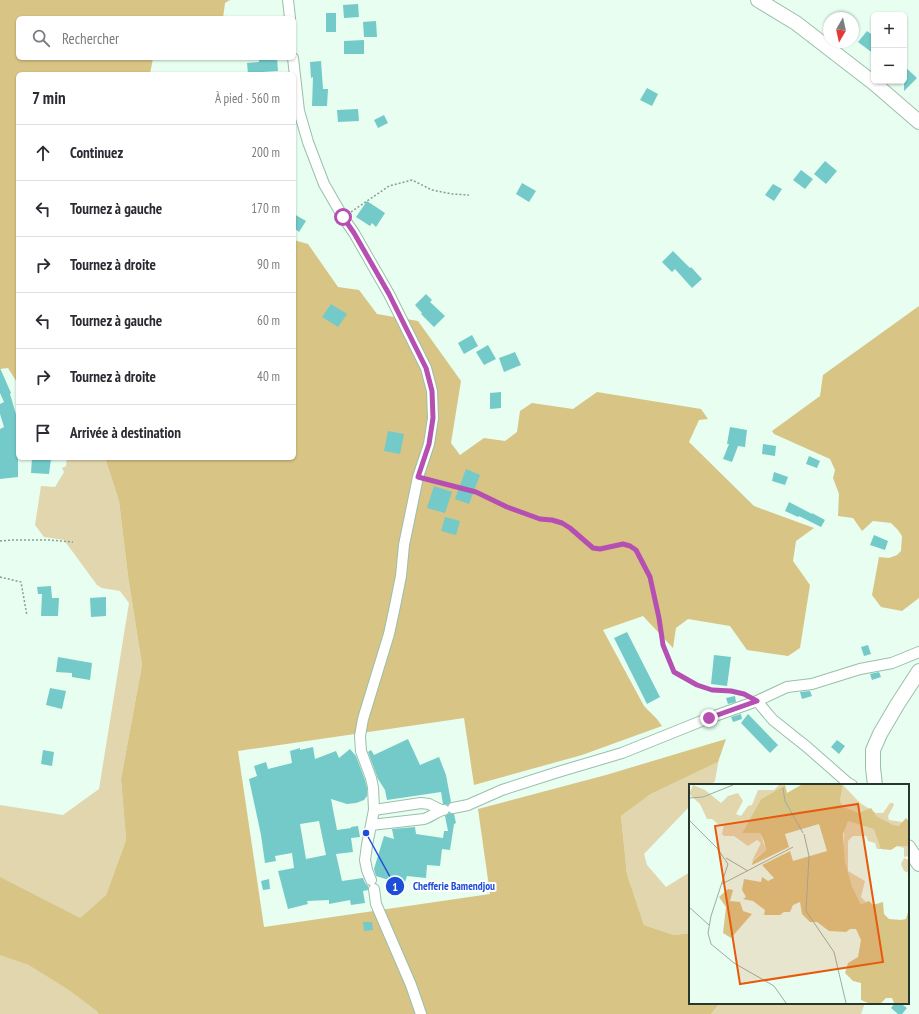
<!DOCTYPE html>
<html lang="fr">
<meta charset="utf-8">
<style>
:root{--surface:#fff;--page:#f2f2f3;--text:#2b2b33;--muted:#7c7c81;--line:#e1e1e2}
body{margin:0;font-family:"PT Sans Narrow",sans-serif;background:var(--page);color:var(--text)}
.controls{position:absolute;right:12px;top:12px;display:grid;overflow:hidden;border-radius:6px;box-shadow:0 1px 3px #0004}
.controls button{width:36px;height:36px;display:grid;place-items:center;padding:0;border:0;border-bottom:1px solid var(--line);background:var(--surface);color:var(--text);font:20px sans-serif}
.compass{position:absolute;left:823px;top:12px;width:36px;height:36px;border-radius:50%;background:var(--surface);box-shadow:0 1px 3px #0004;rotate:189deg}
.stop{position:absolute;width:12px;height:12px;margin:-9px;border:3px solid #b64fb2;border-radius:50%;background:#fff}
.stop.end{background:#b64fb2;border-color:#fff;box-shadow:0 1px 4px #0008}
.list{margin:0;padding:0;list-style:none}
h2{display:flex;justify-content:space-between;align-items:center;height:52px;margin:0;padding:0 16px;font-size:17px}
h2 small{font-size:13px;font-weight:400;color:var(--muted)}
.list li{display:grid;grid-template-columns:26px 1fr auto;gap:12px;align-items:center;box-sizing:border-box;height:56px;padding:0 16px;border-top:1px solid var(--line)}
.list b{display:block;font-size:15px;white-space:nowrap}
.list em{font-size:13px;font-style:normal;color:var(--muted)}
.icon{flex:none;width:22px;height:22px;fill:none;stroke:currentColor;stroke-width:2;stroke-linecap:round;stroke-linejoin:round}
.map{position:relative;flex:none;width:919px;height:1014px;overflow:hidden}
.search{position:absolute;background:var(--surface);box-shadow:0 1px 3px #0004;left:16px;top:16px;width:280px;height:44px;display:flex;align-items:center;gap:10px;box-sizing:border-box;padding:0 14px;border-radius:6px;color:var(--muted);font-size:15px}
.panel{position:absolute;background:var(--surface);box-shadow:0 1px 3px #0004;left:16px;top:72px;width:280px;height:388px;border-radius:6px}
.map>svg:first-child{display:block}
</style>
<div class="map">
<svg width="919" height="1014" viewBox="0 0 919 1014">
<rect width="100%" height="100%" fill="#e7fef0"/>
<!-- green -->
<path fill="#e2d6ae" d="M67,458H105L119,501L128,576L142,665L121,779L126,840L106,895L80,918L99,1014H0V805L63,815L99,789L129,603L120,591L102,588L97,585L64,540L44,537L35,525L41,486L55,487L64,472L62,468L66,466Z
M719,758L715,781L711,785H690V806L644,854L647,865L666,887L690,872V933L674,935L644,925L627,874L621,816L651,794L718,762Z
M720,1003H865L861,1014H711Z"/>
<!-- forest -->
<path fill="#d8c485" d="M0,0H230L225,3L223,18H18V58H153L150,74H18V384L8,368L0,369Z
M294,240L308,244L338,287L359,290L377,314L418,321L461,381L451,443L460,455L484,438L505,441L517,432L520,411L532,403L573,409L597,392L701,409L708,419L699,420L689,442L754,506L814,528L796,541L793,561L810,585L800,648L788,656L747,650L730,626L688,619L676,628L673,648L643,616L603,630L644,706L657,719L662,726L582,755L474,785L464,718L238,751L264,927L490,894L478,809L606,775L726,739L718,762L651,794L621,816L627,874L644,925L674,935L690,933V1003H720L711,1014H99L97,1011L69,990L29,965L0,955V877L80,918L106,895L126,840L121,779L142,665L128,576L119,501L105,458H294Z
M919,306V598L902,611L881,607L872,595L879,557L889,558L897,555L901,551L902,536L898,530L891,523L873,521L862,531L853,518L838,516L839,494L833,478L835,470L830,459L774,434L772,431L820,396L823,375Z"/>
<!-- building -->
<path fill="#73cac8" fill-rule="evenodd" d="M358,4L359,17L344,18L343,5Z
M326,13H336V32H326Z
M376,21L377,37H364L363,22Z
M867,31L874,36V54L858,42Z
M364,40V54H344V41Z
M277,58L278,71L248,73L247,63L259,62V59Z
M321,61L323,89H328L327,106H312L313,77L311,78L310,62Z
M904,66L917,78L904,91Z
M647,88L658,94L652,106L640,100Z
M358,109L359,121L338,122L337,110Z
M384,115L388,123L378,128L374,120Z
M825,161L837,171L826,184L814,174Z
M801,170L813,179L805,189L793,180Z
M522,183L536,191L529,202L516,194Z
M773,184L782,189L774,201L765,195Z
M367,201L385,213L376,227L372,223L370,226L356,217Z
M294,214L306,221L299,232L294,228Z
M673,251L690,268L691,267L702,279L692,288L675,269L672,272L662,262Z
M426,294L432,300L430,302L445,316L434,327L421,314L422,313L415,305Z
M331,304L347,314L338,327L322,317Z
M472,335L478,346L464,354L458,343Z
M488,345L496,359L484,365L476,352Z
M515,352L521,365L504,372L499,358Z
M0,368L11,393L10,394L18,421V477L0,479V429L4,427L0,414V404L4,402L0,393Z
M501,392V408L490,409V393Z
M730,427L747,430L745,447L738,446L732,462L723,459L729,444H727Z
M388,431L404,434L400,454L384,451Z
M763,444L776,446L775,456L762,454Z
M809,456L820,461L817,468L806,464Z
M32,458L51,459L49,474L31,473Z
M466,469L480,475L469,504L455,499Z
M774,472L788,477L785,485L772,481Z
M434,486L452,492L445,513L427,508Z
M789,502L812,514V513L825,520L821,527L799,516L798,517L785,511Z
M445,517L460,521L456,535L441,531Z
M874,535L888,541L885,550L870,545Z
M51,586L52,598H59L58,616H41L42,594H38L37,587Z
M106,597V616L91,617L90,598Z
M627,632L660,697L647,704L614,638Z
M868,645L871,654L864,656L861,647Z
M714,655L731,657L727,686L711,684Z
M58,657L92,663L90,680L72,677V673L56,672Z
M879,672L881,677L872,680L870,674Z
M50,688L66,691L62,709L46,705Z
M810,691L812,696L802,699L800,692Z
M735,696L736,702L728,704L726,698Z
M741,714L742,719L733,722L731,717Z
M748,714L778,745L770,753L741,723Z
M408,739L420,765L439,757L446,775L451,802L448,805L443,804L441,792L387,800L385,790L378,779L368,752L371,750L374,755Z
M837,740L845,746L839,754L831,747Z
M313,747L315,759L336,751L339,758L350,749L356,756L365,780L367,788V796L364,800L356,803L347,804L331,799L337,830L351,828V827L358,826L360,837L351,838L353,852L336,854L342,881L363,878L365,883L368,886V890L363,891L365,903L351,905L350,900L329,904V900L307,901L308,904L288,909L278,871L294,868L292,853L275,856L276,861L265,863L261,835L249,779L257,776L254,766L266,762L268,769L292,763L290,751L300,748V750ZM319,821L326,855L306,859L300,824Z
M43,750L54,752L52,766L41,764Z
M449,813L454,814L456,823L454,824L450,850L442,849L440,866L427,865L426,878L407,876L405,882L393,878L392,881L376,876L374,869L384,836L394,839L392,829L415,827L416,834L443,838L444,831H448L445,816Z
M269,879L270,889L263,890L261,881Z
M363,922H372L373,930L364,931Z
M895,1003H900L907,1008L902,1014H898L891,1008Z"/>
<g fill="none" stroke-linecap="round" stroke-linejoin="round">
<!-- street casing -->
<g stroke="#9abfab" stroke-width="12">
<path id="street" d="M288,0L290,18
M293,58L299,111L308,142L324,184L343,217L354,233L389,294L426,368L432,391L433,418L429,444L418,477L404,545L401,576L395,606L389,634L363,719L360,736L361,751L371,778L373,787L374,810L367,845L365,860L367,870L371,880
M757,701L773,720L807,747L848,783L852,785
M453,808L468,805L502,790L558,772L622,753L709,718L757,701L787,687L812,684L860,669L892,663L919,652
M374,810L421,803L429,804L441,810
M371,825L424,819C431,817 439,810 444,810
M374,889L376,904L411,985L421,1014"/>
</g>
<!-- secondary casing -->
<g stroke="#9abfab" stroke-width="16">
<path id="secondary" d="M758,0L796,23L875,84L919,122
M875,785L873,768V750L880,734L897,705L919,671
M908,847L919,864"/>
</g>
<!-- path -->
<path stroke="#899d91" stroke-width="1.5" stroke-dasharray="2 2" stroke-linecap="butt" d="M351,212L389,186L412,180L432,190L452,194L469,195
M428,479L475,492L507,507L540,519L551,520L562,523L570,528L593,548L600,549L623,544L630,546L636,550L650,577L659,618L663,645L674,672L697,685L712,690L731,691L746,695
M0,541L12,540H49L73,542
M0,577L21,582L27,616"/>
<!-- street -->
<use href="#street" stroke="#fff" stroke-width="10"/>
<!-- secondary -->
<use href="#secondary" stroke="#fff" stroke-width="14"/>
</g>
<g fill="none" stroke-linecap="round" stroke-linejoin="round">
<!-- route -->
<path stroke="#b64fb2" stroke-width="5" d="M343,217L354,233L389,294L426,368L432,391L433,418L429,444L418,477L476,492L507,507L540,519L552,520L562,523L570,528L593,548L600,549L623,544L630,546L636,550L650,577L659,618L663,645L674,672L697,685L712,690L731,691L744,694L757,701L709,718"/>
</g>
<!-- overview -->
<g transform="translate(689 784)">
<rect width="220" height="220" fill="#e7fef0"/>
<path d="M4,1L16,6L32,19L39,12L49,9L54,17L47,30L52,32L59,22L63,21L69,6H85L90,1H96L72,15L53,49H71L77,66L63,77L72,59L68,56L59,62L45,52H35L33,50L35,40L30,41L23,35H18L11,20L0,10ZM154,1L171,19L187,29H194L201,19H204L205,21L199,32L200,36L220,39V72L215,73V64L208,62L200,65H188L186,59L179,57L177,52H164L159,57V87L176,97L172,113L177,118L172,120L163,102L155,78V41L151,17ZM215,74L220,76V89L215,87L212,80Z" fill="#e2d6ae"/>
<path d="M96,1L98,9L112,1H154L151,17L154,23L170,29L182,24L187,32L204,41L210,42L217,34L220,37V62H208L202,66L192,65L185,45L159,37L154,50L156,78L163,102L172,120L180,117L184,121L194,118L195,130L200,135L212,136L217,135L220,125V219H205L203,214H197L192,219H179L172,216V199L164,197L156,189L159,179L169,173L172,156L167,145H161L157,148L140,147L128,138H121L113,130L111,118L104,121L101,128H95L91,131H75L76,126L64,117L54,115L57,113L53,106L55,95L72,98L73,93L79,97L85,94L73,81L101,67L104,77L138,67L130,40L96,50L100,63L63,81L64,77L77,66L75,57L71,49H53L72,15ZM39,105L44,106L41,117L51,118L54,127L63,130L42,154L34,149L37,123L30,113Z" fill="#d8c485"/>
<path fill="none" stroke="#9baea2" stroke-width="1" d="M94,4L96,17L114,49M0,14L14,13L44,1M0,36L28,64L39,80L22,132L19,149L22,160L45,179L85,202L97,219M115,50L120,72L117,127L145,168L157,219M37,74L59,87M33,100L104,63M0,123L20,141"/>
<path fill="#e8590c" fill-opacity="0.15" stroke="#e8590c" stroke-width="2" d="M169,20L194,178L51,200L26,42Z"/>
<rect width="220" height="220" fill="none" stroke="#28372e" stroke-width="2"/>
</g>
<!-- callouts -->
<path fill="none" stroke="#1d4ed8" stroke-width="1.5" d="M366 833L395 886"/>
<g fill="#1d4ed8" stroke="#fff" stroke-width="1.5">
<circle cx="366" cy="833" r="4"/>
<circle cx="395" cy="886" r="10"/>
</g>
<g font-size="12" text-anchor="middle" font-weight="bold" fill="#fff">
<text x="395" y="891">1</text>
</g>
<g font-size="11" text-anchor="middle" font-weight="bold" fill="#1d4ed8" stroke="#fff" stroke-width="4" stroke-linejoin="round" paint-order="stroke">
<text x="454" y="890">Chefferie Bamendjou</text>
</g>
</svg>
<div class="controls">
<button>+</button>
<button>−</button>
</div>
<svg class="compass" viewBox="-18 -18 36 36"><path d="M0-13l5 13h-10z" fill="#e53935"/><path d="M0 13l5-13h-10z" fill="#7c7c81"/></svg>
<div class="stop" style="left:343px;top:217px"></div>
<div class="stop end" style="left:709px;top:718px"></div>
<div class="search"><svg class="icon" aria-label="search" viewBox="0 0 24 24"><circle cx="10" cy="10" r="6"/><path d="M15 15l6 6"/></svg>Rechercher</div>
<section class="panel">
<h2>7 min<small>À pied · 560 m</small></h2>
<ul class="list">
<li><svg class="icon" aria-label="ahead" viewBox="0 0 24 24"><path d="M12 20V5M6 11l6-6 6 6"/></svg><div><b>Continuez</b></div><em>200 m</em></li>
<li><svg class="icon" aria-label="left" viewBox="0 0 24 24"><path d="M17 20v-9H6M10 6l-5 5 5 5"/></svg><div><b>Tournez à gauche</b></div><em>170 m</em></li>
<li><svg class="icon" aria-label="right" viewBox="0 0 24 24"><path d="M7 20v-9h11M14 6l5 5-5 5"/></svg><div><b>Tournez à droite</b></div><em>90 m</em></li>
<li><svg class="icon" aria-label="left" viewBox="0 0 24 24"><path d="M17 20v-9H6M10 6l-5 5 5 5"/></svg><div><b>Tournez à gauche</b></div><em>60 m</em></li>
<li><svg class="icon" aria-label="right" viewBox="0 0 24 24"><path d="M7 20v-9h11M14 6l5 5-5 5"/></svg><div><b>Tournez à droite</b></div><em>40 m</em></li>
<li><svg class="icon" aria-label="arrive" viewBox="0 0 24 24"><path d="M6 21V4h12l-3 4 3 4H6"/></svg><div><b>Arrivée à destination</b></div></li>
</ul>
</section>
</div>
